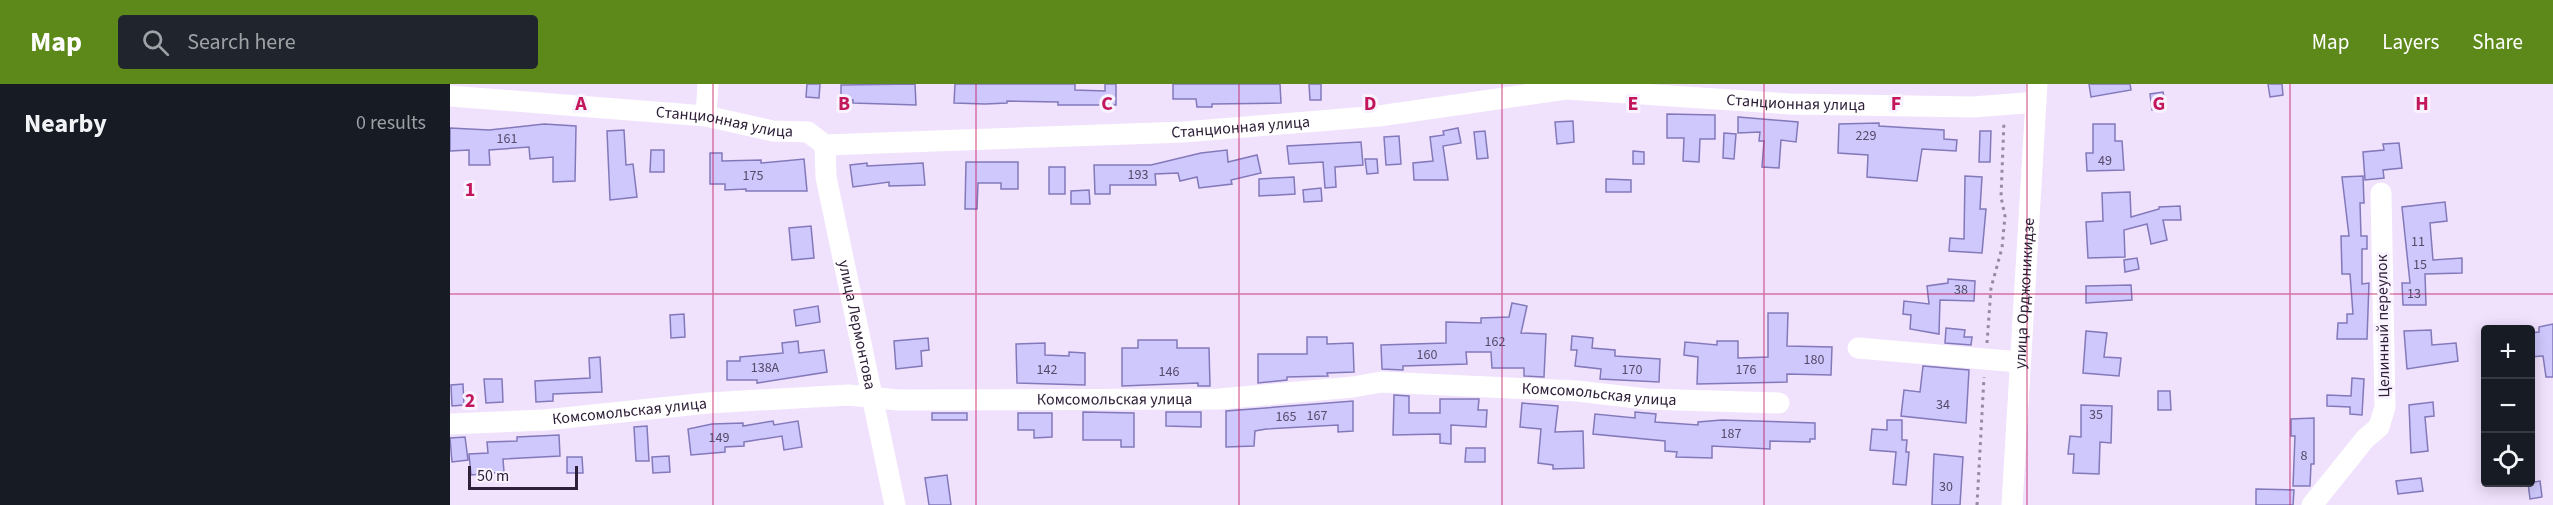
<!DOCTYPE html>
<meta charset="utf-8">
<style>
:root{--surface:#171b24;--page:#20242c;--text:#f1f3f6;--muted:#9ea1a6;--line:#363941;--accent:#5c891a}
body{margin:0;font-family:"Source Sans 3",sans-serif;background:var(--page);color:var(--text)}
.controls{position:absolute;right:18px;bottom:18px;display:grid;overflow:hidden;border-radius:6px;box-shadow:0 3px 15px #0003}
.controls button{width:54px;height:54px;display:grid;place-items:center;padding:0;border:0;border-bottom:2px solid var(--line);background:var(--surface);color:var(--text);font:30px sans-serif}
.scale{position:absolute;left:18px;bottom:15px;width:110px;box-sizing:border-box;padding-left:6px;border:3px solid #2f2039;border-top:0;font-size:16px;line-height:21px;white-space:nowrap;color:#2f2039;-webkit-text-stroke:4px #f9f2ff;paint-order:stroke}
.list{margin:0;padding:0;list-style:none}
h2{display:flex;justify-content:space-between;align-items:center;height:78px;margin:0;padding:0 24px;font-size:26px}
h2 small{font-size:20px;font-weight:400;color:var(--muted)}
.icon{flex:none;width:33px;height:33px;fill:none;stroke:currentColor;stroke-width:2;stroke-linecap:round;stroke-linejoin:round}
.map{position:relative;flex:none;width:2103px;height:421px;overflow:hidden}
header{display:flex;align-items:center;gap:36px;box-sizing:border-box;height:84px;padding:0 30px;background:var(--accent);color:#fff}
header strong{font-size:28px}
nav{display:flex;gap:33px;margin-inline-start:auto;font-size:21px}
.search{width:420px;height:54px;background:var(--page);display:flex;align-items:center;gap:15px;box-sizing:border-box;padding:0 21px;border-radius:6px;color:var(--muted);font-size:22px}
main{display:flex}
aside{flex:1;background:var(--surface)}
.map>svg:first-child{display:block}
</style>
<header>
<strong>Map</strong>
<div class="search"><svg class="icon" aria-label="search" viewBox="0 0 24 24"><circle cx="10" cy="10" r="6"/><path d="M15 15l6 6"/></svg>Search here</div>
<nav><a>Map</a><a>Layers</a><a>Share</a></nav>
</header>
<main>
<aside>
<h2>Nearby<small>0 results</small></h2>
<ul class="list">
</ul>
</aside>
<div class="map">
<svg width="2103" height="421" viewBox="0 0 2103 421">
<rect width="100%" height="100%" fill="#f0e1fc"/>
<!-- building -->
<path fill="#cec8fc" stroke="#8379ba" stroke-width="1.5" d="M357,0H370L369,14L356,13Z
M465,0L466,21L403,19V16L391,15V1Z
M505,0H625V6L655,7V0H666V21H608V18L557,17V19L535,20L504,19Z
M723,0H830L831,19L762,20V23H747L746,15H723Z
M859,0H871V16H860Z
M1639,0H1680L1681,6L1641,13Z
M1818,0H1832L1833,11L1820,13Z
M1713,8L1716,24L1702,26L1700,10Z
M1217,30L1265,31V55H1250L1249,78L1233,77L1234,54H1217Z
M1288,33L1348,38L1346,58L1331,56L1329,84L1312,83L1314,57H1309L1310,48L1288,49Z
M1123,37L1124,58L1107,60L1105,38Z
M1429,39V42L1494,46V55L1507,56L1506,67L1472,65L1467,97L1417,93L1418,71L1388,69L1389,40Z
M94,40L126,42L125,97L103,98V73L80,75L79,63L39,66L40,81H19V66L0,67V44L39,46Z
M1643,40H1665V57H1672L1674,86L1637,87L1636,69H1643Z
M1008,44L1011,59L993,62L998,96H964L963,79L983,77L980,53L994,51L993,47Z
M174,46L176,81L183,80L187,113L160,116L157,47Z
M1035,47L1038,74L1027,75L1024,48Z
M1530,47H1541L1540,78H1529Z
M1274,49L1286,50L1284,75L1273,74Z
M949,52L951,80L936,81L934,53Z
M911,58L913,81L885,83L886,103L875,104L873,78L839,80L837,62Z
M1949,59L1952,84L1933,86L1934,94L1915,96L1913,68L1934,66L1933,60Z
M201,66H214V88H200Z
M777,66L778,78L807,71L811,89L781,96L782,100L749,104L747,93L730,97L728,89L705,90L706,101H660V110H645L644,81H701L751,69Z
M1183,67L1194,68V80H1183Z
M260,69H272V77L311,76V79L354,75L357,107H296V105L275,106V100H260Z
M915,75H927L928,89L917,90Z
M516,78H568V105H551V99H528L527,125H515Z
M417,79V82L473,79L475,101L439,102V98L403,103L400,81Z
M599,83H615V110H599Z
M1515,92L1532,93L1530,125H1536L1532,169L1499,167L1500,154L1514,155Z
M1913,92L1914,119H1910L1911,152H1917V165H1912V200L1919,199L1917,255H1887L1888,239H1897V230H1903L1900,190H1892L1891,152H1899L1892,93Z
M844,93L845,110L809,112V95Z
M1156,95L1181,96V108H1156Z
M871,104L872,117L854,118L853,106Z
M639,106L640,120H621V107Z
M1680,108L1681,133L1709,125V123L1730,122L1731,136H1713L1717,156L1701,160L1697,140L1674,146L1675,173L1638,174L1636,138L1653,137L1652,109Z
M1995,118L1997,137L1980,139L1983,176L2012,174V189L1975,190L1976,221H1953L1952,199H1960L1952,123Z
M361,142L364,174L342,176L339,144Z
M1687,174L1689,185L1675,188L1674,176Z
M1498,195L1525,197L1524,217L1490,216L1489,250L1460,245L1461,231L1453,230L1454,217L1479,220L1477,202L1498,199Z
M1681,201L1682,216L1636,219V202Z
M1062,219L1077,222L1071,249L1096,250L1094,293L1074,292V284H1042L1041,268H1016L1017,280L953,282V286L932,285L931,261L996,259V238L1031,239V234L1059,233Z
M368,222L370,238L346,242L344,226Z
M1318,229H1338L1337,262L1382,263L1381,291L1337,290V298L1247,300L1248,273L1234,271L1235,258L1267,261V257H1288V274L1318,273Z
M234,230L235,253L221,254L220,231Z
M2103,240V293H2096L2093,272L2080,273V249L2089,248V243Z
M1496,244L1515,246L1514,253H1522L1521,261L1495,259Z
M1981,246L1982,261L2006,259L2008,277L1957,285L1954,247Z
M1636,247L1657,249L1654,273L1671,274L1669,292L1633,289Z
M1122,252L1143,254L1142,264L1165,266V272L1210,275L1209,298L1150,295L1151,285L1125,282L1127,266H1121Z
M857,253H877V260L903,259L904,288L877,289L878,292L837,293V296L808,299V270H857Z
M478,254L479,266L471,267L472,282L446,285L444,257Z
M688,256H727V264H759L760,302H748V299L672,302V264H688Z
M348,257L349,269L374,266L377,288L307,299V296H277V277H290V273L333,269L332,259Z
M595,259V271L619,272V268L635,269V301L567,299L566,260Z
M150,273L152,308L103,310V317L86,318L85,297L140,294L139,274Z
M1473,282L1519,286L1516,339L1451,332L1454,306L1470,308Z
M1902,294L1914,295L1912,331L1900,330V323L1877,322V311L1901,312Z
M34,295H52L53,318L36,319Z
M13,300L14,321L2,322L1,301Z
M1708,307H1720L1721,326H1708Z
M944,311L959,312V329H990V315H1029L1028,326H1037L1036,343L1001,341V360L990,359V350L943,351Z
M903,317V347L888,348V341L816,345L805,347L804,362L776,363V327Z
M1983,318L1984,332L1975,333L1978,367L1961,369L1959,321Z
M1072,319L1108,322L1105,348L1133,347L1134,384L1103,385V381L1088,379L1091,345L1070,343Z
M1631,321L1662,322L1661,359L1650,358L1649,390L1623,389L1624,370H1618L1620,352L1631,353Z
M633,328L684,329V363H671V356H633Z
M716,328H751V343L716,342Z
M1185,328L1206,330L1205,338L1248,341V338L1272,336L1365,339V355H1360V358L1320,357V365L1262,362V374L1226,373L1227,368L1215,367V357L1143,350L1145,330L1185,334Z
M482,329H517V336H482Z
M568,329H602V353L584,354V346H568Z
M1864,334V380H1861L1860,402H1843L1845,352H1841V335Z
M1437,336H1452V356H1457L1456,368H1459L1456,401L1443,400L1446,368L1420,366L1422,345L1437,346Z
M323,337L324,341L348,337L352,363L334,366L332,352L294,358V362L275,363V368L241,371L238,345L262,340L293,339V342Z
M197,342L199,377H186L184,343Z
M109,351L110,372L53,375L54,388L21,391L19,370L38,369L37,358L67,357V353Z
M15,353L18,376L2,378L0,354Z
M1016,364H1035V378H1015Z
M1484,370L1513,373L1510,421H1482Z
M219,372L220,388L203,389L202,373Z
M117,373H132L133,389H117Z
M497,391L501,421H479L475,394Z
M1971,394L1973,407L1948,410L1946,397Z
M2090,397L2092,413L2080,415L2078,399Z
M1806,405L1844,406L1843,421H1806Z"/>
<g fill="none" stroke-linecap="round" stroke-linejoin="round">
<!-- path -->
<path stroke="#9889a3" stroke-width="3" stroke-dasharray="3 4.5" stroke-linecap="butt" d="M1537,259L1541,204L1552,164L1555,132L1551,113L1554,37
M1527,421L1534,293"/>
<!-- minor -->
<g stroke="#fff" stroke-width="21">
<path id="s1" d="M0,12L256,32L323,47L358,48L375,61L734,48L929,32L1116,5L1340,20L1523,23L1586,18"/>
<path d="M256,32L258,0"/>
<path id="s2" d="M375,61L376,93L445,421"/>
<path d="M1408,264L1569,278"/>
<path id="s3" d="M0,340L95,336L258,319L399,311L448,316L769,315L903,303L931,298L1127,307L1196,315L1329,319"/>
<path id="s4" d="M1562,421L1587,0"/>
<path d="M1862,421L1915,355L1929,343L1935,323L1931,109"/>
</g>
</g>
<!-- grid -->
<path fill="none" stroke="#c2185b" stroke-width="1.5" stroke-opacity="0.55" d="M263,0V421M526,0V421M789,0V421M1052,0V421M1314,0V421M1577,0V421M1840,0V421M0,210H2103"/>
<g text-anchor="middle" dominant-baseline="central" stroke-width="6" stroke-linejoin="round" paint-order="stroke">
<!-- number labels -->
<g font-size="14" fill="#574a6a">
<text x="1416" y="52">229</text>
<text x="57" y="55">161</text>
<text x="1655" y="77">49</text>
<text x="688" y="91">193</text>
<text x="303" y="92">175</text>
<text x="1968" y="158">11</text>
<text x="1970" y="181">15</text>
<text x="1511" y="206">38</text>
<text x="1964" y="210">13</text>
<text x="1045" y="258">162</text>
<text x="977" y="271">160</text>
<text x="1364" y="276">180</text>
<text x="315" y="284">138А</text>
<text x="597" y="286">142</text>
<text x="1182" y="286">170</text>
<text x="1296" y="286">176</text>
<text x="719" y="288">146</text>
<text x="1493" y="321">34</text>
<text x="1646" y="331">35</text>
<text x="867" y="332">167</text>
<text x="836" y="333">165</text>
<text x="1281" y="350">187</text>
<text x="269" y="354">149</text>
<text x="1854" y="372">8</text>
<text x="1496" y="403">30</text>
</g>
<!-- street labels -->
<g font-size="16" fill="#2f2039" stroke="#f9f2ff">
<text stroke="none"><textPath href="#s1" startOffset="1356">Станционная улица</textPath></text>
<text stroke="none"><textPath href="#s1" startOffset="276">Станционная улица</textPath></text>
<text stroke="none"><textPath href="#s1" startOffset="798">Станционная улица</textPath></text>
<text stroke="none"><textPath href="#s4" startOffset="212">улица Орджоникидзе</textPath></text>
<text stroke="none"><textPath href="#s2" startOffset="183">улица Лермонтова</textPath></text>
<text transform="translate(1933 242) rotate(-91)">Целинный переулок</text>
<text stroke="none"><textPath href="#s3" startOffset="1152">Комсомольская улица</textPath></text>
<text stroke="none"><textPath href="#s3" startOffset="666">Комсомольская улица</textPath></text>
<text stroke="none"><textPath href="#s3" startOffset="180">Комсомольская улица</textPath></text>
</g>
</g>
<g font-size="20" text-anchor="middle" font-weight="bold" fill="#c2185b" stroke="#f9f2ff" stroke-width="6" stroke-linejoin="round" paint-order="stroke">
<text x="131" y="26">A</text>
<text x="394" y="26">B</text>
<text x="657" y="26">C</text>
<text x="920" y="26">D</text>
<text x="1183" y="26">E</text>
<text x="1446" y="26">F</text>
<text x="1709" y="26">G</text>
<text x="1972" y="26">H</text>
<text x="20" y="112">1</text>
<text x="20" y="323">2</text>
</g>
</svg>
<div class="controls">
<button>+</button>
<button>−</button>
<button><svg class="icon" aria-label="locate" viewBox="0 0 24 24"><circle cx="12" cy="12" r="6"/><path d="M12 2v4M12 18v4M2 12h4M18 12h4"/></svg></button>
</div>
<div class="scale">50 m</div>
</div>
</main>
